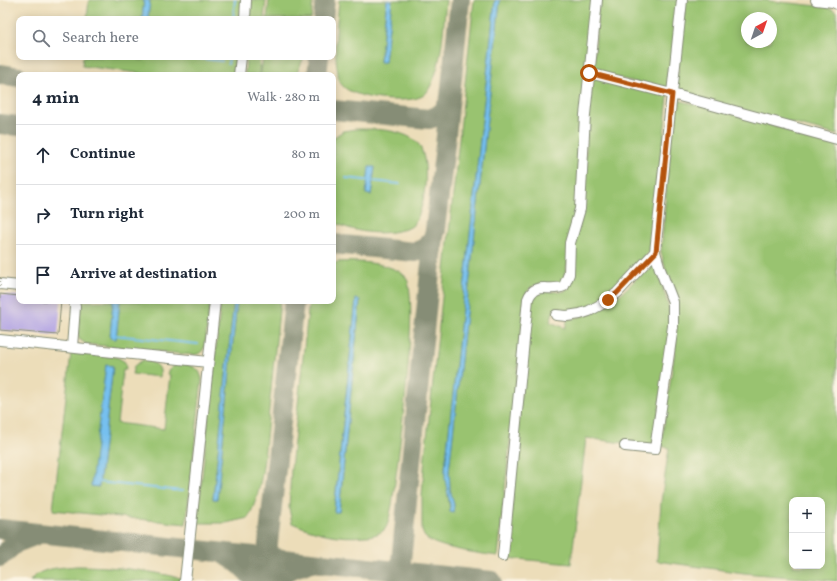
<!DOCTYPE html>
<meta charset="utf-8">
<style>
:root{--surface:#fff;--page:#f2f2f3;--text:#1f2937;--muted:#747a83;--line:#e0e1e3}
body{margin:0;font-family:Vollkorn,serif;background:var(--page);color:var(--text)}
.controls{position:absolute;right:12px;bottom:12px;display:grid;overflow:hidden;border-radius:8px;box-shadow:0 2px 10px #0003}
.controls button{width:36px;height:36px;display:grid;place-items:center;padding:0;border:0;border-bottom:1px solid var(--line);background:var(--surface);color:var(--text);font:20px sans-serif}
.compass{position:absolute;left:741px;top:12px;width:36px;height:36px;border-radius:50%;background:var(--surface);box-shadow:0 2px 10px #0003;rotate:40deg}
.stop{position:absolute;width:12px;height:12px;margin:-9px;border:3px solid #b45309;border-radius:50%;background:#fff}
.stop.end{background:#b45309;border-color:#fff;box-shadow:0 1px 4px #0008}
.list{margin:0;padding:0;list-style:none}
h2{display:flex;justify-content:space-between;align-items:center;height:52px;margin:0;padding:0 16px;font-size:17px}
h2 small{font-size:13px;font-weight:400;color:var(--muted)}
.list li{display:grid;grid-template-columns:26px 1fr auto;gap:12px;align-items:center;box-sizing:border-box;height:60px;padding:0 16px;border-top:1px solid var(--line)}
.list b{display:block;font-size:15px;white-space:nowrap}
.list em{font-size:13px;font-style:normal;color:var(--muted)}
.icon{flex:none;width:22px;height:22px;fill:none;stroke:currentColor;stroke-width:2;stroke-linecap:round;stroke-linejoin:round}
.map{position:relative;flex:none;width:837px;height:581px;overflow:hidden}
.search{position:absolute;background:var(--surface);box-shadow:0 2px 10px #0003;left:16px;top:16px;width:320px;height:44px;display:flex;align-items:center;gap:10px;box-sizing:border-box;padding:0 14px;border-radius:8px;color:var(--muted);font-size:15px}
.panel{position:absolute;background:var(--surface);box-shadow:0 2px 10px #0003;left:16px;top:72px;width:320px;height:232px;border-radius:8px}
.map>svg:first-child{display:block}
</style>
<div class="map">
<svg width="837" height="581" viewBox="0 0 837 581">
<rect width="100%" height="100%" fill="#fcf5e5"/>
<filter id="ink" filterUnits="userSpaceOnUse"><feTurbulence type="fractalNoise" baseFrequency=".025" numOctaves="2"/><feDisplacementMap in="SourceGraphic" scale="8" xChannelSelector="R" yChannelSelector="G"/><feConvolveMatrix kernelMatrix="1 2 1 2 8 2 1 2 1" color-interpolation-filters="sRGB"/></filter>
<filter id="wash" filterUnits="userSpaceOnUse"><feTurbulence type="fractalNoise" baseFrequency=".012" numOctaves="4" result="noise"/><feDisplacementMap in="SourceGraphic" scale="16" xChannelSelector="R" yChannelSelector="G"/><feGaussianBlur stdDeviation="0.9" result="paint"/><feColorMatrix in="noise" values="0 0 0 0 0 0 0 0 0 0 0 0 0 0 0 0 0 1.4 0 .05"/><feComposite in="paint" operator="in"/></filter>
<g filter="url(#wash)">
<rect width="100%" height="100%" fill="#ecddb9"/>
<!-- green -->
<path fill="#99c36f" stroke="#5c8052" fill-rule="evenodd" d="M89,0H144L142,19H87Z
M150,0H242L240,19H148Z
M252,0H266L264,19H250Z
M269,0H313L311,19H267Z
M339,0H387L380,61L385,62L392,0H446C443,28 443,68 427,92C422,100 404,100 396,100C382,100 346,96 340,82C338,80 338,76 338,73C333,49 337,24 339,0Z
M474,0H495L445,469L450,512L454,505L450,489L449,470L500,0H594L578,196L568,261L562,284C546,284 530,280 525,297L498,556C483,554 434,548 425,537C424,536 423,533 422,531V495L425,456Z
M599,0H680L669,90L593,72Z
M685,0H760L828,7L837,12V135L676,92ZM747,18H771V42H747Z
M83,57H138V60H144V57H236L234,75H154L82,66Z
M246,57H260L259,73H261L263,57H304L296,75H245Z
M594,77L668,96L653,240C650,253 642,261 633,271C612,295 590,319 554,309L550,322L565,328L568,319C607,314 629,287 654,259L669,308V353L652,447L586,438L571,564L508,558L520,405L531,299C537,286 553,294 565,291L571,282L574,244L573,240L580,223L583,205L588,115L592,78Z
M674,99L837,142V581L744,573L657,561L661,502L669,448L661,446L676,343L677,313L661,252ZM792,500H822V566H792Z
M356,129C375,129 397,129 413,139C433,150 426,211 413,225C410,228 406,229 402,230C379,236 354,232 333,222V138L343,131ZM370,167L375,168L371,195L366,194Z
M338,262C357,261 390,262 405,276C422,292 396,474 392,505C390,512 389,524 385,529C380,534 372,536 365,536C339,539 316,533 292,523L289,508L291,469L308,311L310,301H333V264ZM356,300H360L339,512L334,511Z
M80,301H113L110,337L116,338L120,301H210L205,345C203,352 200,354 193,355L86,344L79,339L78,335Z
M221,301H234L213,499H217L237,301H280C276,341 272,380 268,420C264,452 264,489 248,518L226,523H197Z
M71,353L117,357L125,362L126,370H123L117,423L164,429L170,375L167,374C171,361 193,361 200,373C201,375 201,377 202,379L186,524L53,510ZM106,365L113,366L99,487L92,486Z
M143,360C154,362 162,365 160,377L132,374L134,366Z
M76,566C112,566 146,570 181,578L180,581H30C40,567 61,568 76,566Z"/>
<!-- water -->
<path fill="#76c0ef" stroke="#4a7e92" d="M144,0H150L148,19H142Z
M387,0H392L385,62H380Z
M495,0H500L449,471L450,489L454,505L453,513L450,512V505L445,479V469Z
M369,167H375L371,195L366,194Z
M356,299L360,300L339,512H334Z
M113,301H120L116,339L110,338Z
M234,301H237L217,499H213Z
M106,365L113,366L99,487L91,486Z"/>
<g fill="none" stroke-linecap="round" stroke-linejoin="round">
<!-- stream -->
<path stroke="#76c0ef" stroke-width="2" d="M233,19L235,0
M188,57L222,61
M228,64L229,57
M346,178L400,184
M114,335L198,344
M98,482L182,491"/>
<!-- taxiway -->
<path stroke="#868d76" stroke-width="20" d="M323,19L325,0
M0,74L19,77
M317,75L319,57
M333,110L429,119C441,116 446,109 450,98
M0,124L19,126
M333,244L415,252C427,249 432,242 436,230
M0,529L492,581
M223,554C237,560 246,569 255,581
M0,557L16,543L37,535
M264,581L294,301
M276,581C285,571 298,565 311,563
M399,581L430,272L445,145L460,0"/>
</g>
<g id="blocks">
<!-- building -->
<path fill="#aa9be3" d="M0,294L19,296V301H61L58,335L0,330Z"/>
</g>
</g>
<g filter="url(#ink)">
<use href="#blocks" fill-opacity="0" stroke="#868d76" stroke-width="1"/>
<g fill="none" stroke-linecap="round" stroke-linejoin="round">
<!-- minor casing -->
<g stroke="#868d76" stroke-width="12">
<path id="minor" d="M816,0L833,2L837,4
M245,19L246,0
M589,73L672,94L837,139
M239,75L241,57
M0,284L19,286
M556,315L567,316L580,314L589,311L602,304L617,293L655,252L682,0
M0,340L208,362
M72,347L75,307L74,301
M625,446L655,449L673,326V302L660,269L655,252
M503,556L528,299C535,280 550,293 564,286L569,274L570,243L580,209L585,115L597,0
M185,581L215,301"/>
</g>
<!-- minor -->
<use href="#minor" stroke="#fff" stroke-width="10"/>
<!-- path-bridge -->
<path stroke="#868d76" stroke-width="1.5" stroke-dasharray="1 3" stroke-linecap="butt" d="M0,286L1,274"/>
</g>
</g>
<g fill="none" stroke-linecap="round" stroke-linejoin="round" filter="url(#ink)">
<!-- route -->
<path stroke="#b45309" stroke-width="5" d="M589,73L672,94L656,252L617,293L608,300"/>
</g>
</svg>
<div class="controls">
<button>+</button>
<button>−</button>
</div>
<svg class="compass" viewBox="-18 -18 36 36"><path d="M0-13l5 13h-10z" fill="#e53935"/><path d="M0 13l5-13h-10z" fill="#747a83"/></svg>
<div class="stop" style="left:589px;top:73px"></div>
<div class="stop end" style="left:608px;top:300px"></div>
<div class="search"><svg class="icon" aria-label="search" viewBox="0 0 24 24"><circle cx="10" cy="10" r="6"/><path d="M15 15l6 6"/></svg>Search here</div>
<section class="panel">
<h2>4 min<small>Walk · 280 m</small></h2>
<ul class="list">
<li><svg class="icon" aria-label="ahead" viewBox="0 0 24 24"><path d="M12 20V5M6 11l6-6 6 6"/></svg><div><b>Continue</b></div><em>80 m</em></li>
<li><svg class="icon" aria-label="right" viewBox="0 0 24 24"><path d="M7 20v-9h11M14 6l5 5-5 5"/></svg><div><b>Turn right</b></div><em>200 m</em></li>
<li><svg class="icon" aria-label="arrive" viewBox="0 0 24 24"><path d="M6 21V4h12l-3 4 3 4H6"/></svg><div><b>Arrive at destination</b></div></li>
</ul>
</section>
</div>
